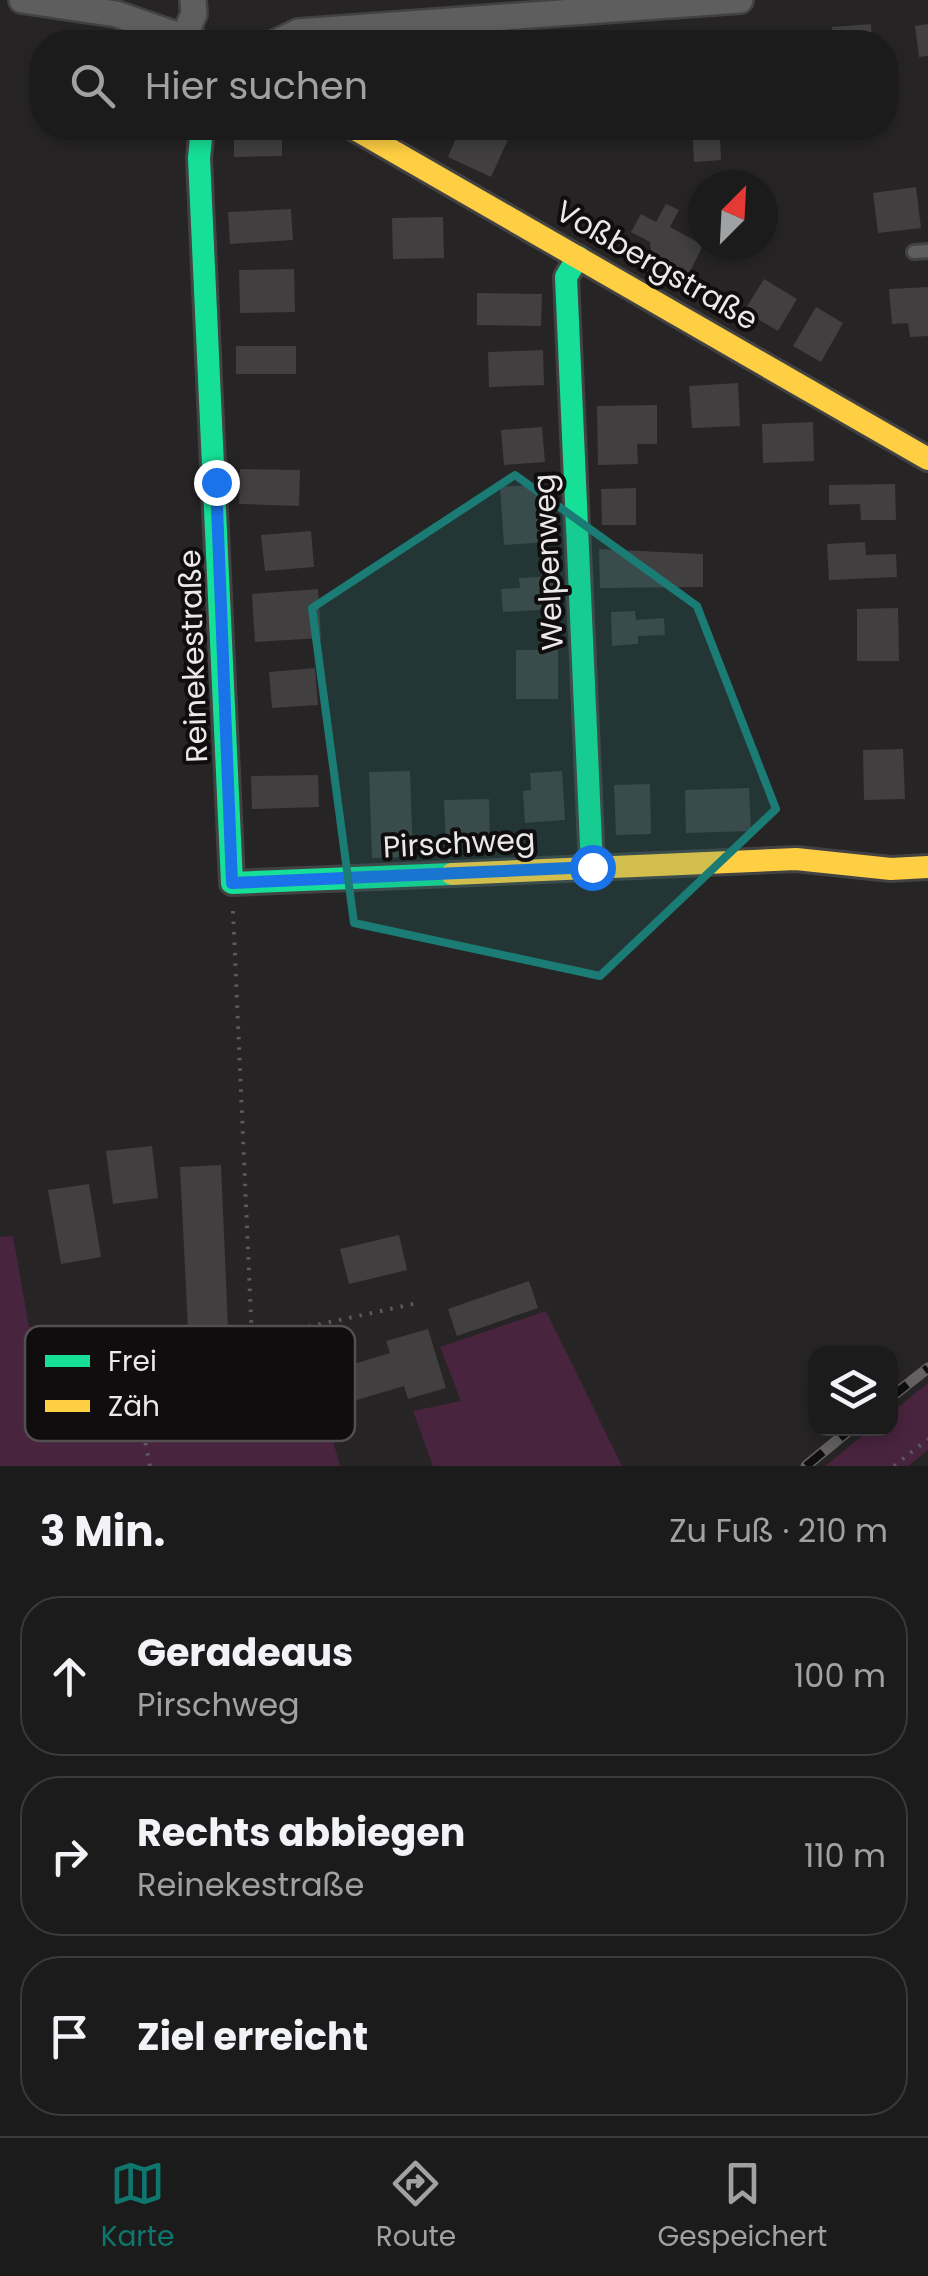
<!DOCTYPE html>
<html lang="de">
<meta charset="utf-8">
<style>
:root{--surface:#1c1b1c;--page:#252425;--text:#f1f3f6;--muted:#a0a1a3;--line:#3a393b;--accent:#0f766e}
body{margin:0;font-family:Poppins,sans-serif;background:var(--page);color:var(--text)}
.controls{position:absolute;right:30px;bottom:30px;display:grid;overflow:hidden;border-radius:20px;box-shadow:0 5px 15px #0003}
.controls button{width:90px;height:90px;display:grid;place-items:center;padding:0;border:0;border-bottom:2px solid var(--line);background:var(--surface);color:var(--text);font:50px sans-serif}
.compass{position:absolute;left:688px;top:170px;width:90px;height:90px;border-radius:50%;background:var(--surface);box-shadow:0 5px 15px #0003;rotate:24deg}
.stop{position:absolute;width:30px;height:30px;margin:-22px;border:8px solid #1a73e8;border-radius:50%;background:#fff}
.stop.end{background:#1a73e8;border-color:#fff;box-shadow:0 2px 10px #0008}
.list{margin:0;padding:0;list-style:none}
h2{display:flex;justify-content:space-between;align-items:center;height:130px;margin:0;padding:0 40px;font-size:42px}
h2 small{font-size:32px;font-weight:400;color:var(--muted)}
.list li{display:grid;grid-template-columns:65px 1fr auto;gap:30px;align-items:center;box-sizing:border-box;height:160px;margin:0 20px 20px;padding:0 20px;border:2px solid var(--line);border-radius:40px}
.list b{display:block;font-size:38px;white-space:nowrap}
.list p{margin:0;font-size:32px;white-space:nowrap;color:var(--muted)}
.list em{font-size:32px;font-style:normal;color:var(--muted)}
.icon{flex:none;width:55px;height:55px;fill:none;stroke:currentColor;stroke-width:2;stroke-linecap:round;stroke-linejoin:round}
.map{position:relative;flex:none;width:928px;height:1466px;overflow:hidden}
.search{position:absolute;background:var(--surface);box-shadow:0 5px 15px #0003;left:30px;right:30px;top:30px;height:110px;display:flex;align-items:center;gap:25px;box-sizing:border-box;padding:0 35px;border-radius:40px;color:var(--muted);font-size:38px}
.sheet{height:670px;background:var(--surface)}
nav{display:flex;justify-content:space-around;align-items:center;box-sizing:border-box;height:140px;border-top:2px solid var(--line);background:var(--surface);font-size:28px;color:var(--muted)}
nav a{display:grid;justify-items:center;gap:5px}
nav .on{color:var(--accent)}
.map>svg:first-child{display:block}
</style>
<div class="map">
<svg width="928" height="1466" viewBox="0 0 928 1466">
<rect width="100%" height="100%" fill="#262425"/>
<!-- green -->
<path fill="#49243e" d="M13,1236L29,1327L155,1342L157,1374L306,1342L340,1466H0V1237Z
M546,1311L622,1466H433L413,1411L461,1401L440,1347Z
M928,1383V1450L908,1466H825L871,1429L890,1428L891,1413Z"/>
<!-- building -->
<path fill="#413f40" d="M871,24L872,42H833L832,27Z
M928,24V56L919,57L915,26Z
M770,34L771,42H730V37Z
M234,128H282V156L234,157Z
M460,128L480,136L483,128L512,131L491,177L448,157Z
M720,138L721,160L694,162L693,140Z
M916,187L921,228L878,233L873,193Z
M666,204L679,210L670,227L703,245L689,274L651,254L650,242L631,232L641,214L656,222Z
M291,209L293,240L230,244L228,212Z
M443,217L444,258L393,259L392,218Z
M294,269L295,312L240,313L239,270Z
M764,279L797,299L778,331L744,311Z
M928,287V336L910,337L908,323L892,324L889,289Z
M477,293L542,294L541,326L477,325Z
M816,307L843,323L821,362L793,346Z
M236,346H296V374H236Z
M543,350L544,385L489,387L488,352Z
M738,383L740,426L692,428L689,386Z
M657,405V444H637L638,464L598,465L597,406Z
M813,422L814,461L763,463L762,424Z
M542,427L545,462L504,465L501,430Z
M240,469L300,470L299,506L239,504Z
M543,484L547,542L504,545L500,487Z
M895,484L896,520H861L860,504L829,505V485Z
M636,488V525H602L601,489Z
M311,531L314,567L265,571L261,535Z
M865,542L866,555L896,554L897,577L829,580L827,544Z
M599,549L703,554V587L600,588Z
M554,576L556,609L503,612L501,589L520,588L519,578Z
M318,589L321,638L255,642L252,594Z
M898,608L899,661H857V609Z
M635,611L636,620L664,618L665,635L638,636V644L612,646L611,612Z
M516,650H558V699H516Z
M315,668L318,705L272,708L269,672Z
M903,749L905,799L864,800L863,750Z
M410,771L413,857L372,858L369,772Z
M562,771L565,820L525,823L523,791L531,790L530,773Z
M318,775L319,807L252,809L251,776Z
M650,784L651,834L616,835L614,785Z
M749,788L751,831L686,833L685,790Z
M489,799L490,843L446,844L444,800Z
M152,1146L158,1198L113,1204L106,1151Z
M221,1165L228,1327L188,1329L180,1167Z
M89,1184L101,1257L61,1264L48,1190Z
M399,1235L407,1270L349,1284L340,1249Z
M529,1281L538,1308L457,1336L448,1309Z
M428,1329L446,1388L408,1399L404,1386L347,1403L337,1369L390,1353L386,1341Z"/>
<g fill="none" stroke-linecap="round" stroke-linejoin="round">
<!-- lane casing -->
<g stroke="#434243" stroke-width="18">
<path id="lane" d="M914,252L928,251"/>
</g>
<!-- street casing -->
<g stroke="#434243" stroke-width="30">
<path id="street" d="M22,0L116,14L197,42
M184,37L194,14L193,0
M277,42L298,32L740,0"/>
</g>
<!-- fast casing -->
<g stroke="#434243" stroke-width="28">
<path id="fast" d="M202,128L199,158L232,883L452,874
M578,257L566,277L592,867"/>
</g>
<!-- slow casing -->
<g stroke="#434243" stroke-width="28">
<path id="slow" d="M353,128L928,459
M452,874L796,859L891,869L928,867"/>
</g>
<!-- path -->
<path stroke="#5c5a5b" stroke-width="4" stroke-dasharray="2.5 8" stroke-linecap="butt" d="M233,911L252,1340
M150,1466L137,1400L145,1362L418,1303
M894,1466L928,1439"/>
<!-- lane -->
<use href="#lane" stroke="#5f5e5f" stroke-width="12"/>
<!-- street -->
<use href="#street" stroke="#5f5e5f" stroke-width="25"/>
<!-- fast -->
<use href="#fast" stroke="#16e098" stroke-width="22"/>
<!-- slow -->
<use href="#slow" stroke="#ffcf43" stroke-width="22"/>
<!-- rail casing -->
<g stroke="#636162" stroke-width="11">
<path id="rail" d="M890,1398L928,1368
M806,1466L852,1428"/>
</g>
<!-- rail -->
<use href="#rail" stroke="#0f0d0e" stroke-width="8" stroke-dasharray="22" stroke-linecap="butt"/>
</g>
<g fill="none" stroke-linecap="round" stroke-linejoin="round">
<!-- route -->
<path stroke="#1a73e8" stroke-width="12" d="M216,482L232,883L592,867"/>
</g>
<!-- marked area -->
<path fill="#1a7c74" fill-opacity="0.2" stroke="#1a7c74" stroke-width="8" stroke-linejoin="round" d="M515,475L697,606L776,809L600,976L354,923L312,608Z"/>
<g text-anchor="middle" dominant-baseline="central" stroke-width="8" stroke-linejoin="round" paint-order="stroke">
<!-- street labels -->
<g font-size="30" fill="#ebe8ea" stroke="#0f0d0e">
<text transform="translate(657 265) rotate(30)">Voßbergstraße</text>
<text transform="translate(548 562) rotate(-93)">Welpenweg</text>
<text transform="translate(193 656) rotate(-92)">Reinekestraße</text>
<text transform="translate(459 843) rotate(-3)">Pirschweg</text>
</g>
</g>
<!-- legend -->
<rect x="25" y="1326" width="330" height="115" rx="15" fill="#0f0d0e" stroke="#514f50" stroke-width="2.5"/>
<rect x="45" y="1355" width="45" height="12" fill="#16e098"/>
<rect x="45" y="1400" width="45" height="12" fill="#ffcf43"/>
<g font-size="28" fill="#ebe8ea">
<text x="108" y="1371">Frei</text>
<text x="108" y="1416">Zäh</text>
</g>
</svg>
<div class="controls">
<button><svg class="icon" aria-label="layers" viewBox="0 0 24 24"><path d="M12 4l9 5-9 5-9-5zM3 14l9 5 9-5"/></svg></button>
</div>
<svg class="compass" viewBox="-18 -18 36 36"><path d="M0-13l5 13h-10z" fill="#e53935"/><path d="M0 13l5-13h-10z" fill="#a0a1a3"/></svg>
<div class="stop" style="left:592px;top:867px"></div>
<div class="stop end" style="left:216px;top:482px"></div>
<div class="search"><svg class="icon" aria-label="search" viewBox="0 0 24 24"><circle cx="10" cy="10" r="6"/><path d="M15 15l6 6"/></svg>Hier suchen</div>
</div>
<section class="sheet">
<h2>3 Min.<small>Zu Fuß · 210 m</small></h2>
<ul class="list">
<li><svg class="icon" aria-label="ahead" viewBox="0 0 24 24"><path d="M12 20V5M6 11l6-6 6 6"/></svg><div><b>Geradeaus</b><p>Pirschweg</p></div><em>100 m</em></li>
<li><svg class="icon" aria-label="right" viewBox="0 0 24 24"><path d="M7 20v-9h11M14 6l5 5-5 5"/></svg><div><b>Rechts abbiegen</b><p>Reinekestraße</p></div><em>110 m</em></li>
<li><svg class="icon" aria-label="arrive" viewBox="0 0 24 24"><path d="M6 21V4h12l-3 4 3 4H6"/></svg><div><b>Ziel erreicht</b></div></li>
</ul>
</section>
<nav>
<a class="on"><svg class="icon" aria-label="map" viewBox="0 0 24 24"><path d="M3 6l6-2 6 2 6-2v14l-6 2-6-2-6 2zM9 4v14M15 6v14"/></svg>Karte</a>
<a><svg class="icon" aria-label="directions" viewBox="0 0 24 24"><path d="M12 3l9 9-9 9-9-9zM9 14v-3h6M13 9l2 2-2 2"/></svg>Route</a>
<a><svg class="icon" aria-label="saved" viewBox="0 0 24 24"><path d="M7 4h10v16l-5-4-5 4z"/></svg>Gespeichert</a>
</nav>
